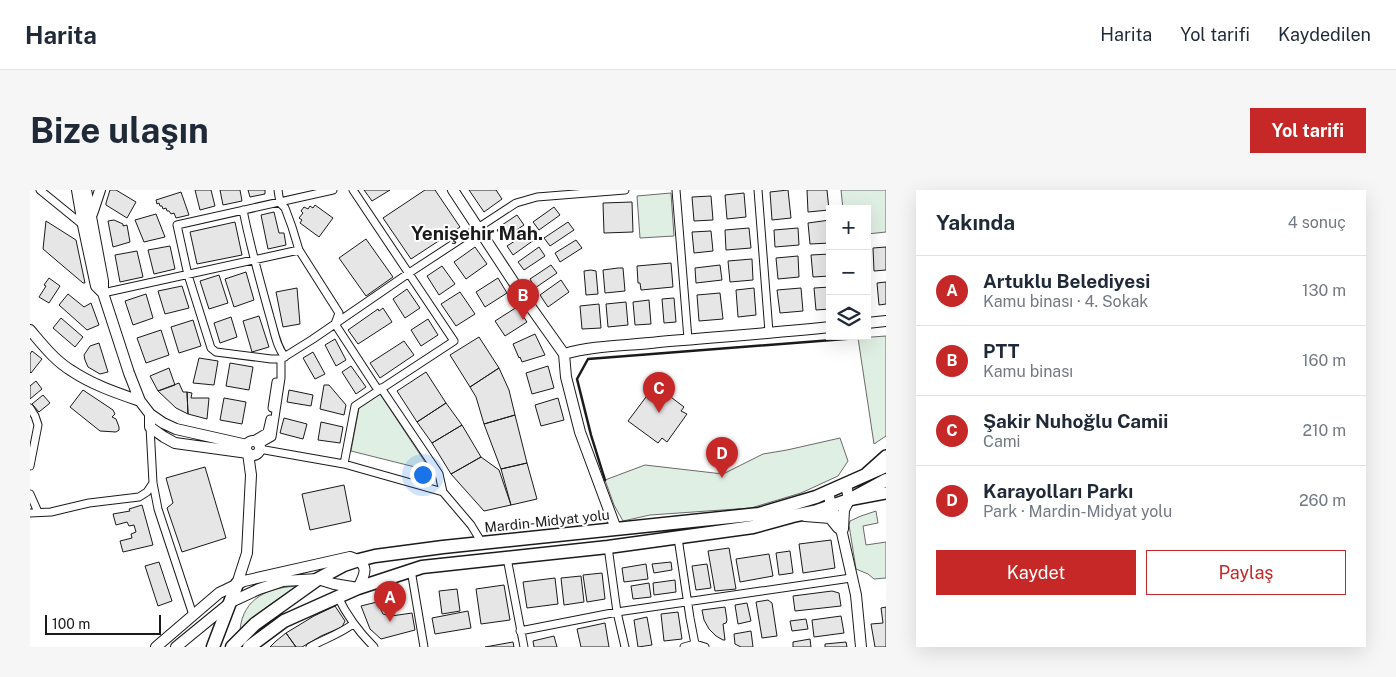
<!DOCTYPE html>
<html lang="tr">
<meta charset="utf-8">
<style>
:root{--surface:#fff;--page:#f6f6f7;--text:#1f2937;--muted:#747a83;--line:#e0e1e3;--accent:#c62828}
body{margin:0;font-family:"Public Sans",sans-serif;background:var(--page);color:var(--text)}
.controls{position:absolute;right:15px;top:15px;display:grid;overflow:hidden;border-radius:0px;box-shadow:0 5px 20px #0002}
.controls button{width:45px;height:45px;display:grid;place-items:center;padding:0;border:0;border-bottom:1px solid var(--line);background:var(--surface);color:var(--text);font:25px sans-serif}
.scale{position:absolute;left:15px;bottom:12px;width:116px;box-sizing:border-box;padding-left:5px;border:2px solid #1a1a1a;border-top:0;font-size:14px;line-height:18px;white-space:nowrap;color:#1a1a1a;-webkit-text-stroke:4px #fff;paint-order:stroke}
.you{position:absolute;left:392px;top:284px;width:18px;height:18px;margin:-12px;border:4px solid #fff;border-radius:50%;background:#1a73e8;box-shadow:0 0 0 8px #1a73e833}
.badge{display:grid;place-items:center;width:32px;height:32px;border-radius:50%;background:var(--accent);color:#fff;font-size:16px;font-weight:700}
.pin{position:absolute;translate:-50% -41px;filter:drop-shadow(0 1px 2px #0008)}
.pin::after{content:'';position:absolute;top:26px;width:18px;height:15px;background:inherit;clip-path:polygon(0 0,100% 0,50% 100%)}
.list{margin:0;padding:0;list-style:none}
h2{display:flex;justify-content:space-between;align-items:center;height:65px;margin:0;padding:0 20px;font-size:21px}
h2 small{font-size:16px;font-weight:400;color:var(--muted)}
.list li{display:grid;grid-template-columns:32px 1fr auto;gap:15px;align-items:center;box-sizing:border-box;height:70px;padding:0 20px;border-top:1px solid var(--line)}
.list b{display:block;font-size:19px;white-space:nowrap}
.list p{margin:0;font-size:16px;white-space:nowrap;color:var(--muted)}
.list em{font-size:16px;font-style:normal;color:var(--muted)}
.actions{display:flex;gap:10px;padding:15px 20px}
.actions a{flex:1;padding:11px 0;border:1px solid var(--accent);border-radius:0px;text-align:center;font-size:18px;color:var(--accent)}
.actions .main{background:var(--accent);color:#fff}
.icon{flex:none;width:28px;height:28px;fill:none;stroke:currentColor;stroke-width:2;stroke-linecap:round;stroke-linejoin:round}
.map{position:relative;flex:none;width:856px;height:457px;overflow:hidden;border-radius:0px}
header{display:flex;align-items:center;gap:30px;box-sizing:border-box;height:70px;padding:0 25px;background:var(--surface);border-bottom:1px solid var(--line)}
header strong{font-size:24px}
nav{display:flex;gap:28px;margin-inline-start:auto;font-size:18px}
.intro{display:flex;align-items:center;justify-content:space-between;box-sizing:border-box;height:120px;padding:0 30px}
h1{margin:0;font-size:35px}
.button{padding:12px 22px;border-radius:0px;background:var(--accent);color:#fff;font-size:18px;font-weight:700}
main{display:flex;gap:30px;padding:0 30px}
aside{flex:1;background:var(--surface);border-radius:0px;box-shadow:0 5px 20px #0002}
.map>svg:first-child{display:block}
</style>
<header>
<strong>Harita</strong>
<nav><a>Harita</a><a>Yol tarifi</a><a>Kaydedilen</a></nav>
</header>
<div class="intro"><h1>Bize ulaşın</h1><a class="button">Yol tarifi</a></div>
<main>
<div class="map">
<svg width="856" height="457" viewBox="0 0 856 457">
<rect width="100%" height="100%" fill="#fff"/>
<!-- green -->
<path fill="#e0efe3" stroke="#6a6a6a" d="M811,0H856V42L837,44V19H813Z
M641,3L644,46L610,48L607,6Z
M856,146V246L844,254L828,148Z
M350,204L401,281L321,261L329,218Z
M810,248L818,271L808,286L771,303L721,318L620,325L593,331L584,315L575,290L615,275L693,284L733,264L757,260Z
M846,321L848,333L833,336L836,355L856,352V388L844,389L838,384L826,379L819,335L820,331L831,326Z
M269,396C247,409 228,422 210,440C213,407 240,397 269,396Z"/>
<!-- building -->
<path fill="#e6e6e6" stroke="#1a1a1a" d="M80,0H86L106,12L97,28L76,15V13Z
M165,0H181L185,16L170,20Z
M190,0H210L212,11L193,15Z
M218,0H235V4L220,7Z
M334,0H360L342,11Z
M395,0H405L430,37L381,69L353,28Z
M439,0H466L472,9L454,22Z
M758,0L761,28L742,30L740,2Z
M777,0H797L799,20L778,22Z
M151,2L159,25L146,28L144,23L141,24L139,21H137L136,18L133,19L132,16H130L129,13L127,14L126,10Z
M714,3L716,27L697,29L695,5Z
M681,6L683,30L664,31L662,7Z
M602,12L603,42L574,43L573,13Z
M285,15L303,28L289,47L270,33L272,30L269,28L273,23L271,21L274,17L278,19L280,16L283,18Z
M524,17L530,25L509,40L503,32Z
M244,22L249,43H254L256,55L238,59L231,25Z
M126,24L135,47L114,52L105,30Z
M487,25L494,35L473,49L467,40L470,38L469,37Z
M84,30L93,34V36L97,35L100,52L83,57L78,31Z
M800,30V53L780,54L778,33Z
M16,31L46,50L55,93H53L13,59Z
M205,32L212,65L167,74L160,42Z
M538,32L544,40L520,56L514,48Z
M719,38L721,58L696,60L695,40Z
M768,38L769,55L745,57L744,40Z
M681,41L683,61L664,63L662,42Z
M499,42L504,50L483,65L477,56Z
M336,49L363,87L336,106L309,68Z
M546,50L552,58L530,72L525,63Z
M140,56L145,79L124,84L118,60Z
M445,57L457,74L436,89L424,72Z
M509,57L515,66L494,80L488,72Z
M856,57V80L844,81L843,58Z
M107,61L113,87L90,92L85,65Z
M800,64V86L783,87L781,65Z
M768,66L769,87L748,89L746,68Z
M722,69L723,90L700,92L698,71Z
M641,73L643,97L611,100L610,93H608L607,76Z
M521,75L527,83L505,98L500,89Z
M690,75L692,90L666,93L665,78Z
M412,76L425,94L409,105L397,86Z
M588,78H593L595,101L575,103L573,80Z
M561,80L566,81L568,104L556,105L554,81Z
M216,82L224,110L204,117L195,89Z
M189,85L198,113L179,119L170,91Z
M19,88L30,96L19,113L9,107L16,96L14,95Z
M468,88L477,103L455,117L446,102Z
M531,90L539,102L518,117L510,105Z
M856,92V114L849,115L847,93Z
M152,96L159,118L135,124L128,101Z
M800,97V119L786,120L784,98Z
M267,98L270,134L253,137L246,102Z
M724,98L726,125L708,127L706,100Z
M771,98L773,121L750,123L747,100Z
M377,99L390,118L375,128L363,109Z
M430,102L445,124L426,136L411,114Z
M690,103L693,129L669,131L667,105Z
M38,104L54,117L61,113L69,135L57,140L29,115Z
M116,104L123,128L103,135L95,111Z
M644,108L646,132L634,133L632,109Z
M619,110L621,134L605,135L603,112Z
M596,112L598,135L578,137L576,114Z
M569,114L571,138L552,139L550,116Z
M487,117L497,132L475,146L465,131Z
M353,118L362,132L328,154L318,140L348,119L349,121Z
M229,126L239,157L222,162L213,131Z
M201,127L207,147L190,153L184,133Z
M31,128L53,147L45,157L23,138Z
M398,129L408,145L391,156L381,140Z
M163,130L171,156L149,163L141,137Z
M131,140L139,165L116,173L107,148Z
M505,144L515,165L492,172L490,167L489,168L483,154Z
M449,147L469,178L440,197L420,165Z
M305,149L316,170L306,176L295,155Z
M374,151L384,165L350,188L340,173Z
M69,153L78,182L70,184L58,177L55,170L54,165L60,156Z
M2,161L12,169L1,183L0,182V164Z
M283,162L295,184L285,189L273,168Z
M169,168L188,171L184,195L163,193Z
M200,173L223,177L219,200L196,196Z
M321,176L336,197L326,204L312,182Z
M518,176L524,198L502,204L496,183Z
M139,178L145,195L128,201L120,186Z
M469,178L479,200L485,225L454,234L446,207L440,197Z
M396,182L416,213L387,232L367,201Z
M6,191L12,199L0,209V196Z
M149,193L153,202H157L158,224L146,218L128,201Z
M294,195H299L316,215L314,225L290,219Z
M625,195L654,217L651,221L657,224L637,252L632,248L628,253L598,231Z
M53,200L83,220L85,224L82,227L86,229L89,237V240L86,242L70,241L40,217Z
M259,200L283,205L281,216L257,212Z
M157,202L162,203L161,208H179L177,229L158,224Z
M13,205L20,213L9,222L2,214Z
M194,208L216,212L212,234L190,230Z
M528,208L534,230L511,236L505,215Z
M416,213L432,235L402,253L387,232Z
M485,225L497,273L471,279L454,234Z
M254,228L277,234L273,249L250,243Z
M291,232L313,237L310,253L288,250Z
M432,235L451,267L421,284L402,253Z
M451,267L469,280L481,315L454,321L421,284Z
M497,273L507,309L481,315L471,279Z
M175,277L196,348L152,362L137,318L143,313L136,288Z
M314,295L321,331L280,340L272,304Z
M112,315L123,355L93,362L90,351L102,348L101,344L106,342L104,335L99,336L97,332L86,335L83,324L100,321L99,319Z
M801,350L805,378L773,383L769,354Z
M699,358L706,399L685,401L678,361Z
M760,361L763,383L749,385L746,363Z
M739,364L743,386L710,392L706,369Z
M129,372L142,411L128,416L115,376Z
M641,372L642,380L624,383L622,374Z
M616,374L618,389L594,392L592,378Z
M677,374L681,398L666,400L662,376Z
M572,383L575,409L557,412L553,385Z
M551,386L554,412L534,415L531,388Z
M525,388L528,414L497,418L493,392Z
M645,390L646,402L624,405L623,393Z
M619,393L621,407L603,409L601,396Z
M474,395L480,430L451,434L446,399Z
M427,399L430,421L412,424L409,401Z
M802,401L809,403L811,416L765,421L763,406Z
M738,410L742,413L747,446L732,448L726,412Z
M347,412L353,424L361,426L382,423L385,440L351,449L340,439L331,416Z
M717,413L721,431L708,434L705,415Z
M305,416L315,431L312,437L291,446L272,457H266L256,443L284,426Z
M695,417L697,430L696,433L693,434L695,450H693L686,446L679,439L674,430L672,420Z
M856,417V457H845L841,434L853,433L851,418Z
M438,421L441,438L405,444L402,428Z
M648,422L652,449L634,451L631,424Z
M811,426L814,443L784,447L782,430Z
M617,427L622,455L608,457L604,430Z
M776,429L778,439L762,441L760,431Z
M575,433L579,457H551L547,439Z
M721,441L723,457H711L705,454L704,444Z
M256,443L266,457H240L246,451Z
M524,446L527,457H504L503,451Z
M780,449L781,457H763V452Z
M483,452L484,457H455Z
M816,452L817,457H795V454Z"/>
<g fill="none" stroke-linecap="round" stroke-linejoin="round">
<!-- street casing -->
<g stroke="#1a1a1a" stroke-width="9">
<path id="street" d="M10,0L53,35
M248,0L250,13L255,18L262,37L269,60L309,123L305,134L348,200
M303,0L147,35L158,85L181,158L186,162L241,169H251L283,149L379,83L486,13L507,7L595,0
M646,0L658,149
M728,0L739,142
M213,20C220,56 230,91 240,127C244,140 246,156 255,167
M73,103L269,60
M351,198L409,284L413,302L441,335L452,353
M0,218L5,226L8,235L0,276
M242,218L246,192
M120,237L123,293L128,319L163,425
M222,251L237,242L240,229
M228,255L242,247L251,188V169
M229,259L314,274L413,302
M314,274L325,216L424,151L323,0
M0,304L8,322
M0,323L21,322L59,313L109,307L117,302L123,293
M648,348L660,428L665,454L675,457
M578,357L587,422L595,457
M477,368L494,457
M381,380L394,457
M308,407C317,426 329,442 344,457
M490,441L587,422L821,388
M280,457C294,449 310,444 323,434
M654,457L665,454V457"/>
</g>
<!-- secondary casing -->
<g stroke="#1a1a1a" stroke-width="12">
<path id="secondary" d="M47,0L53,35L66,96L73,103
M56,0L73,91V103L99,183L110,211L120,224
M423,0L490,102L534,164L536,187L550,242L586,339
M62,24L70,0
M837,133L856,131
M0,140C12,154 25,171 42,181C63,195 87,203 110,211
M534,164C565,155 597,156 629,152C686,147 743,143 800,137
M216 258a7 7 0 1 1 14 0a7 7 0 1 1-14 0Z
M798,302L801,315L812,343L826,405L831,457
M775,326L800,328L808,338
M813,339L814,320L819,310L816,294
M207,394L217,363L221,285L218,263L145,253L134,247L120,237V224L133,233L146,239L217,255
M126,457L189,403L214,391L320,367C340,374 336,383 328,398L304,394L288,389L253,391L229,399L201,412L146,457"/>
</g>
<!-- primary casing -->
<g stroke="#1a1a1a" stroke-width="14">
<path id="primary" d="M837,283L856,266
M823,309L856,303"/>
</g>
<!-- highway casing -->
<g stroke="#1a1a1a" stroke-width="15">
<path id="highway" d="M183,457L207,394
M202,457L225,434L288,389L314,375L329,370L345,366L413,357L729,324L786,307L856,276
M219,457L254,431L328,398L392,377L578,357L723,337L763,326L787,321L819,310L856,290"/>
</g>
<!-- street -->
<use href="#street" stroke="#fff" stroke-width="7"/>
<!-- secondary -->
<use href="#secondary" stroke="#fff" stroke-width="10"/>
<!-- primary -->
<use href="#primary" stroke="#fff" stroke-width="11"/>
<!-- highway -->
<use href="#highway" stroke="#fff" stroke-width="12"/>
<!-- wall -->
<path stroke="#1a1a1a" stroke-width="2.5" d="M575,290L561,245L547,189L558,169L828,148"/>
</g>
<g text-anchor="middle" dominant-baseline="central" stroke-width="4" stroke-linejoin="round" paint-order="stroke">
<!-- street labels -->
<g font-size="14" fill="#1a1a1a" stroke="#fff">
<text transform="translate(517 331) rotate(-6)">Mardin-Midyat yolu</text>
</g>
<!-- district labels -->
<g font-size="19" font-weight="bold" fill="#1a1a1a" stroke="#fff">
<text x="447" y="43">Yenişehir Mah.</text>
</g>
</g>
</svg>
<div class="controls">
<button>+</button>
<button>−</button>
<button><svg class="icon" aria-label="layers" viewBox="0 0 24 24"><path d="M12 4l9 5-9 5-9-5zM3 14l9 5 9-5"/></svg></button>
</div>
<div class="scale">100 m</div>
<div class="you"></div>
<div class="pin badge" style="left:360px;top:432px">A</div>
<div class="pin badge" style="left:493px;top:130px">B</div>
<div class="pin badge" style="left:629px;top:223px">C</div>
<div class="pin badge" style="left:692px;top:288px">D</div>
</div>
<aside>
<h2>Yakında<small>4 sonuç</small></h2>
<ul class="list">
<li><span class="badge">A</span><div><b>Artuklu Belediyesi</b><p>Kamu binası · 4. Sokak</p></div><em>130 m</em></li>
<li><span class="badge">B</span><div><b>PTT</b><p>Kamu binası</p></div><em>160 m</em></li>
<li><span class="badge">C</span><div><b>Şakir Nuhoğlu Camii</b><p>Cami</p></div><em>210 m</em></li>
<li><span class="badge">D</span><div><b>Karayolları Parkı</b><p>Park · Mardin-Midyat yolu</p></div><em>260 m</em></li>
</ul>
<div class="actions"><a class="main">Kaydet</a><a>Paylaş</a></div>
</aside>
</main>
